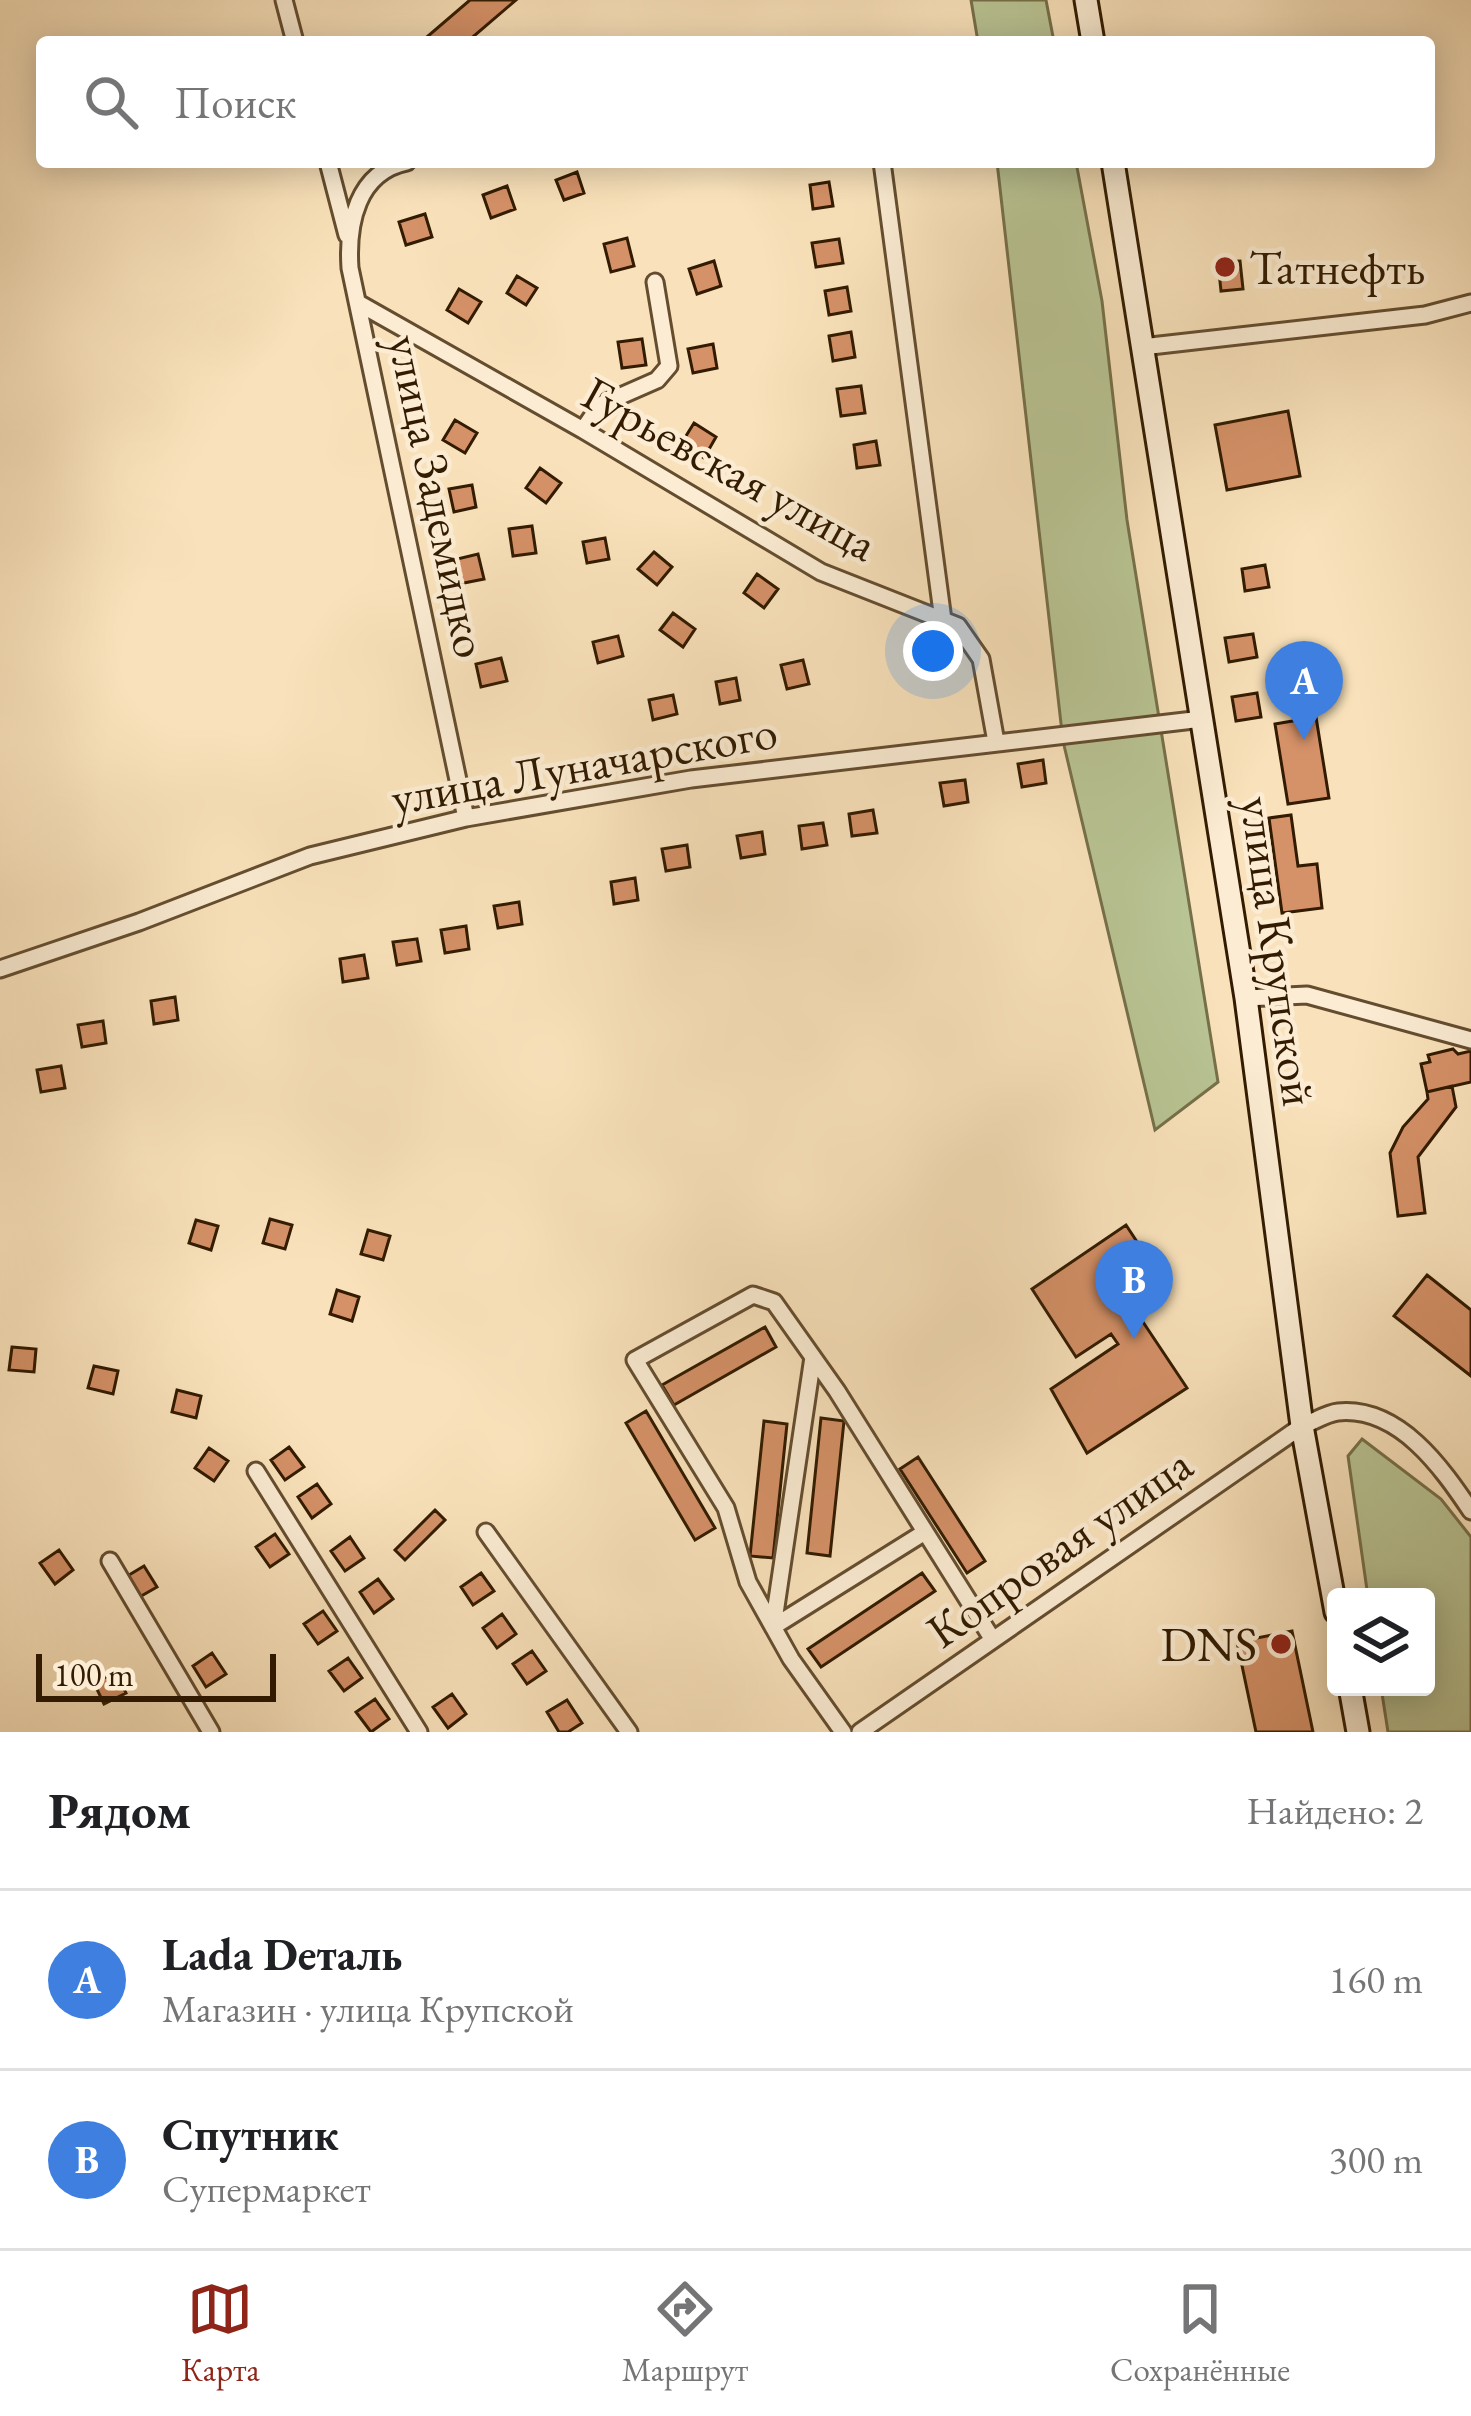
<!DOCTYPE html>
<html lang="ru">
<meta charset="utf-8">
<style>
:root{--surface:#fff;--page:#f2f2f2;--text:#202124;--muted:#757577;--line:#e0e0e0;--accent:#8f2418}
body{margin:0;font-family:"EB Garamond",serif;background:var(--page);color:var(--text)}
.controls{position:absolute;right:36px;bottom:36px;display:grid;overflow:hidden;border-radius:12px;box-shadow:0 6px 30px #0003}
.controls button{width:108px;height:108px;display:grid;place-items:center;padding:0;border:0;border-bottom:3px solid var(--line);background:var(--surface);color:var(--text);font:60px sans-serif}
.scale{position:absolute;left:36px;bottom:30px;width:240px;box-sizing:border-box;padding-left:12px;border:6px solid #321b00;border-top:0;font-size:33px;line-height:42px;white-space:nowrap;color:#321b00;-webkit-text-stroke:9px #fbecd3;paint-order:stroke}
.you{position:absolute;left:933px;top:651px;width:42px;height:42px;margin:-30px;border:9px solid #fff;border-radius:50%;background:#1a73e8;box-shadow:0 0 0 18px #1a73e833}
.badge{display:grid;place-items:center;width:78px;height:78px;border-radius:50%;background:var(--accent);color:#fff;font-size:39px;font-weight:700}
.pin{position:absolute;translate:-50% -99px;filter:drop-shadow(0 3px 6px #0008)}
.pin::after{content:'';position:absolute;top:63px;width:42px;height:36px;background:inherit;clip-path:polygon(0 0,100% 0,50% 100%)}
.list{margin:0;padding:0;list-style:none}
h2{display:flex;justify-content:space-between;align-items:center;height:156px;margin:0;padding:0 48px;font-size:51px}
h2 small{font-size:39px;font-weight:400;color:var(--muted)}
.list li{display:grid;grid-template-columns:78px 1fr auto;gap:36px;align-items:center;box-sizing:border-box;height:180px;padding:0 48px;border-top:3px solid var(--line)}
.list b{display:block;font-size:45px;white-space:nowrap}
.list p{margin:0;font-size:39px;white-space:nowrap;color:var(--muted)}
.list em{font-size:39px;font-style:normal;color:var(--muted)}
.icon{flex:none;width:66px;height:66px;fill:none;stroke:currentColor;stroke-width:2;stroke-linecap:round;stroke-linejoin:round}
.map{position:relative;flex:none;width:1471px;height:1732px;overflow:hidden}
.search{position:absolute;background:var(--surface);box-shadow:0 6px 30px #0003;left:36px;right:36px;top:36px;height:132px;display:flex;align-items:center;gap:30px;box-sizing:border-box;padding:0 42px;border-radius:12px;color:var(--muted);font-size:45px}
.sheet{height:516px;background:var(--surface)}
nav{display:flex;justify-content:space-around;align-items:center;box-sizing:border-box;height:168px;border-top:3px solid var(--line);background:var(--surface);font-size:33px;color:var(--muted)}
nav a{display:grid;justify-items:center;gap:6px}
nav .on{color:var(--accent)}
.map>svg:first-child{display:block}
</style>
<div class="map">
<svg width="1471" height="1732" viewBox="0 0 1471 1732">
<rect width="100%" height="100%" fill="#f9e2bb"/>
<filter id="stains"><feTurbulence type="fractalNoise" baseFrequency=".00167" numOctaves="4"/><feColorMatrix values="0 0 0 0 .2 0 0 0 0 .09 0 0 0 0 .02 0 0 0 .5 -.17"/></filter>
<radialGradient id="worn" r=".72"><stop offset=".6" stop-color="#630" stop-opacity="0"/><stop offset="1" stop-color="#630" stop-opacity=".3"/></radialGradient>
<!-- green -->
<path fill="#b9c494" stroke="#76704a" stroke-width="3" d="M971,0H1046L1054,42H978Z
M997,162H1076L1102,301L1127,520L1218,1082L1155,1130L1063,741Z
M1362,1439L1441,1499L1471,1537V1732H1388L1381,1687H1426V1597H1368L1348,1456Z"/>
<!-- building -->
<path fill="#d59168" stroke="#321b00" stroke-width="3" d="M470,0H516L467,42H421Z
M577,172L584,193L564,200L556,180Z
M829,182L833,206L813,209L810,185Z
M507,186L515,209L491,218L483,195Z
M425,214L432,237L406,245L399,222Z
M627,238L634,266L611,272L604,244Z
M839,239L843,263L816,267L812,243Z
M714,261L721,286L697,294L689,269Z
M1240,261L1243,289L1221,291L1218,262Z
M517,276L537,288L526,305L507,293Z
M847,287L851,311L829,315L825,291Z
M459,289L481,302L468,323L447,310Z
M851,332L855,357L833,361L829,336Z
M642,339L646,365L622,368L618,342Z
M713,344L717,368L693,373L688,349Z
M861,386L865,413L841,416L837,389Z
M1288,411L1300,476L1227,490L1215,425Z
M455,420L477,433L465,453L443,440Z
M694,423L716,437L704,458L681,444Z
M876,441L880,465L857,468L854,445Z
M540,468L561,483L546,503L526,488Z
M472,485L476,507L454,512L449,489Z
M532,526L536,553L513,556L509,529Z
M605,538L609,559L587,563L583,542Z
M654,552L672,567L657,585L638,569Z
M478,554L484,579L459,584L453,560Z
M1265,565L1269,587L1245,591L1242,569Z
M757,574L778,589L764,608L744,593Z
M673,613L695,629L683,647L660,630Z
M1253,634L1257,657L1229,662L1225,638Z
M618,636L623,656L598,663L593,642Z
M501,658L507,681L481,687L476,664Z
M803,660L809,684L787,689L781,665Z
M736,678L740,700L720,704L716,682Z
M1257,693L1261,717L1236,721L1232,697Z
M673,695L677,714L653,720L649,700Z
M1316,717L1329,798L1288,804L1275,724Z
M1043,760L1046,783L1022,787L1018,764Z
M965,780L968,802L944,806L940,783Z
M873,810L877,833L852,836L849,814Z
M1291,815L1298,866L1317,864L1322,908L1282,913L1269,818Z
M823,823L827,845L802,849L799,826Z
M762,832L765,854L741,858L737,836Z
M687,845L690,867L666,871L662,849Z
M635,878L638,900L614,904L611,882Z
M519,902L522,924L498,928L494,906Z
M466,926L469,949L445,953L441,930Z
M417,939L421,961L397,965L393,942Z
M364,955L368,978L343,982L340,959Z
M175,997L178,1020L154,1024L151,1001Z
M103,1021L106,1043L82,1047L78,1025Z
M1453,1049L1458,1054L1471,1051V1082L1427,1092L1421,1064L1430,1062L1428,1055Z
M61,1066L65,1088L41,1092L37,1070Z
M1452,1086L1456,1107L1418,1157L1425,1213L1398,1216L1390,1153L1403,1127L1428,1099L1427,1092Z
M270,1219L292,1225L285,1249L263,1243Z
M196,1220L218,1226L211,1250L189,1243Z
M1126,1225L1168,1289L1135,1310L1187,1388L1087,1453L1051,1389L1118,1344L1111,1334L1076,1357L1032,1289Z
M368,1230L390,1236L383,1260L361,1254Z
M1427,1275L1471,1310V1376L1394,1316Z
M337,1290L359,1297L352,1321L330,1314Z
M765,1327L776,1347L674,1405L662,1385Z
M12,1347L36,1349L34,1372L9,1370Z
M94,1366L118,1371L113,1394L88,1388Z
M177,1390L201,1396L196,1418L172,1412Z
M646,1411L715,1528L695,1540L626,1423Z
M821,1418L844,1421L830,1556L807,1553Z
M764,1421L787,1424L773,1558L750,1556Z
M289,1447L304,1467L285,1480L271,1460Z
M209,1448L228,1461L214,1481L195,1468Z
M918,1457L985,1561L967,1573L900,1469Z
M317,1484L331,1504L312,1518L298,1497Z
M435,1510L445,1520L405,1560L395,1550Z
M275,1534L289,1554L270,1567L256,1547Z
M350,1537L364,1558L345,1571L331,1551Z
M59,1550L73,1570L55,1584L40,1563Z
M144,1566L157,1587L136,1599L124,1578Z
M481,1573L494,1591L473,1605L461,1587Z
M922,1573L935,1591L821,1667L808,1649Z
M378,1579L393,1599L374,1613L360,1592Z
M323,1611L337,1631L318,1644L304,1624Z
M502,1614L516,1634L497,1648L483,1628Z
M1292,1631L1313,1732H1256L1237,1642Z
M532,1651L546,1671L527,1684L513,1664Z
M212,1653L226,1674L206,1687L193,1666Z
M348,1658L362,1678L344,1691L329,1671Z
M116,1672L126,1693L104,1704L94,1683Z
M452,1694L466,1714L448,1728L433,1707Z
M375,1699L389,1719L371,1732L356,1712Z
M567,1700L582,1723L568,1732H559L547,1712Z"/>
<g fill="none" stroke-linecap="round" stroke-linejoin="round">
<!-- street casing -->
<g stroke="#644d2f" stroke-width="21">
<path id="street" d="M284,0L295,42
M328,162L347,235
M407,162C357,172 347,224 350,268L466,818
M882,162L943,620
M360,304L583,430L821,572L958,626L981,659L996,742
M1142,347L1425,315L1471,303
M583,430L600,405L657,380L669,366L655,282
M0,969L139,922L310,856L466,818L691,779L1202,719
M1246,998L1307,995L1471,1040
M256,1471L419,1732
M486,1532L629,1732
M110,1561L211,1732
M773,1627L813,1357
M773,1627L925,1532
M843,1732L791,1659L748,1582L726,1508L635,1360L753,1295L774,1302L837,1391L993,1640
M860,1732L1302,1426C1313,1422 1327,1413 1338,1412C1399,1406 1442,1468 1471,1511"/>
</g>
<!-- secondary casing -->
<g stroke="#321b00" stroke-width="27">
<path id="secondary" d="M1086,0L1093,42
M1113,162L1246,998L1302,1426L1336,1612
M1350,1687L1358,1732"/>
</g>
<!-- street -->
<use href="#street" stroke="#fbecd3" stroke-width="15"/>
<!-- secondary -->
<use href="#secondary" stroke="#fbecd3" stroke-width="21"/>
</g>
<!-- markers -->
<g fill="#8f2418" stroke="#fbecd3" stroke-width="4.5">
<circle cx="1225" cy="267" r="12"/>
<circle cx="1281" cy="1644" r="12"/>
</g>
<g text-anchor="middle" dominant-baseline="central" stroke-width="9" stroke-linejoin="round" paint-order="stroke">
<!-- poi labels -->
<g font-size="48" fill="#321b00" stroke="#fbecd3" text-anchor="start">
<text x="1249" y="267">Татнефть</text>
<text x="1257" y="1644" text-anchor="end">DNS</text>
</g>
<!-- street labels -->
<g font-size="48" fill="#321b00" stroke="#fbecd3">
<text transform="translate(730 468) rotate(29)">Гурьевская улица</text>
<text transform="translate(439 496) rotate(78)">улица Задемидко</text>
<text transform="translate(584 764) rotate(-10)">улица Луначарского</text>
<text transform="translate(1279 951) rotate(82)">улица Крупской</text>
<text transform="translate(1059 1547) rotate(-35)">Копровая улица</text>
</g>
</g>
<rect width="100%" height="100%" filter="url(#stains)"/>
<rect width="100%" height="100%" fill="url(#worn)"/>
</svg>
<div class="controls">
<button><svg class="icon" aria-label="layers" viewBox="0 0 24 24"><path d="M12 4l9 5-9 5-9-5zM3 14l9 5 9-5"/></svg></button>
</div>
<div class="scale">100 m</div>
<div class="you"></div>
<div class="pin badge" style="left:1304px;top:740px;background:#3f7fe0">A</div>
<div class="pin badge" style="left:1134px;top:1339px;background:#3f7fe0">B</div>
<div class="search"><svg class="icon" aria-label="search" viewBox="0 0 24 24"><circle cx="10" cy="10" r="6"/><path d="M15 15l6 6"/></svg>Поиск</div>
</div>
<section class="sheet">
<h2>Рядом<small>Найдено: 2</small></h2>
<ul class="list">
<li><span class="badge" style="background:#3f7fe0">A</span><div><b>Lada Dеталь</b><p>Магазин · улица Крупской</p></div><em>160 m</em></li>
<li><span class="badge" style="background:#3f7fe0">B</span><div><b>Спутник</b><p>Супермаркет</p></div><em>300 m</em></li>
</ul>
</section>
<nav>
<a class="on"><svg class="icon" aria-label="map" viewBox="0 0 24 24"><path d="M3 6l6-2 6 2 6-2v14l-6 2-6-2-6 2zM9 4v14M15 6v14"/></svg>Карта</a>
<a><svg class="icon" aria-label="directions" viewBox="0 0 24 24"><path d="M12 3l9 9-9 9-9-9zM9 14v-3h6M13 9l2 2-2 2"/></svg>Маршрут</a>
<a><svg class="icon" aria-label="saved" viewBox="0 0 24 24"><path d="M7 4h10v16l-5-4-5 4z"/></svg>Сохранённые</a>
</nav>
